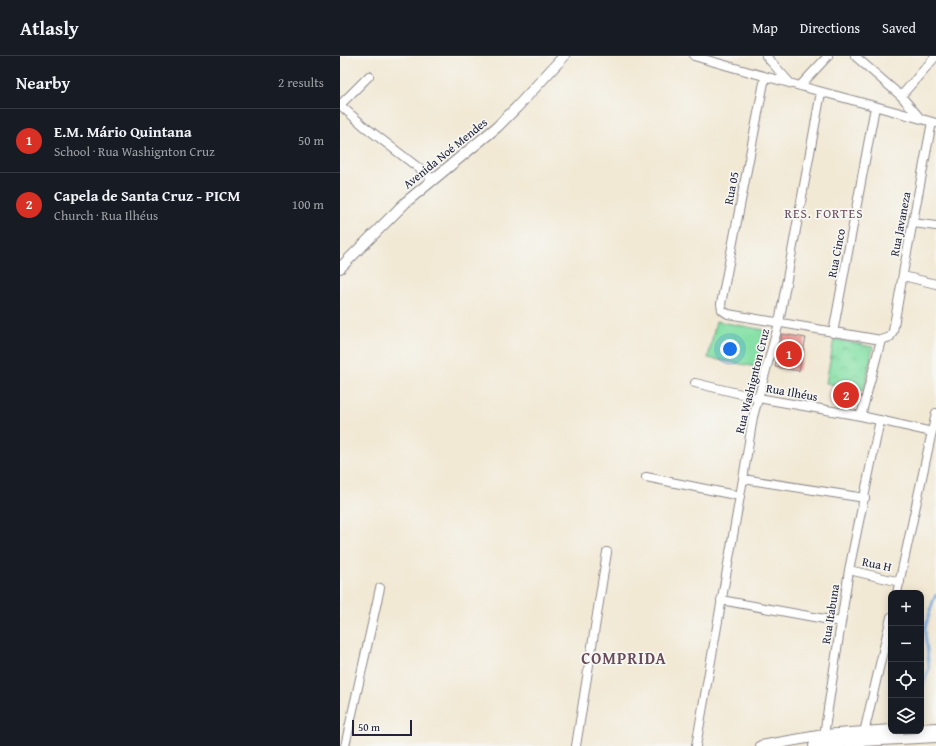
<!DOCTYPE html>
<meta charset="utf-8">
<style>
:root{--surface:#171b24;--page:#242831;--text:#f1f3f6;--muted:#9ea1a6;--line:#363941;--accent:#d93025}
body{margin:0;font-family:"Gentium Book Plus",serif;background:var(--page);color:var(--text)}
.controls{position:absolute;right:12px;bottom:12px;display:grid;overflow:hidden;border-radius:8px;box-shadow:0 2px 10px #0003}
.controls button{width:36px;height:36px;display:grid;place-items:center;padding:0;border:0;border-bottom:1px solid var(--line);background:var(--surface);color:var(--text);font:20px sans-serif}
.scale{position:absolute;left:12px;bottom:10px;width:60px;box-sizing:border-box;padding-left:4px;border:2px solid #22223b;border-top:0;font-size:11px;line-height:14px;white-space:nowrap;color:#22223b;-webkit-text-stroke:3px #f6f6f2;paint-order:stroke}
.you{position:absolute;left:390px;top:293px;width:14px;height:14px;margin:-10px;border:3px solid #fff;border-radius:50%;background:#1a73e8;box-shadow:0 0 0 6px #1a73e833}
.badge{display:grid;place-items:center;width:26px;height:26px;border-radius:50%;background:var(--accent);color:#fff;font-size:13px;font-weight:700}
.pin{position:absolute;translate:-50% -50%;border:2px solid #fff;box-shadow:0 1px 4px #0006}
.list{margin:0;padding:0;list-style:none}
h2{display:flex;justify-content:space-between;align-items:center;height:52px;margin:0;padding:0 16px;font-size:17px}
h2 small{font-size:13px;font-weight:400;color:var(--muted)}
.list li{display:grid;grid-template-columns:26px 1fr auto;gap:12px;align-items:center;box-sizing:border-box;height:64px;padding:0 16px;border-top:1px solid var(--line)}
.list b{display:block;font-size:15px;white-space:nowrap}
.list p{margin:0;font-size:13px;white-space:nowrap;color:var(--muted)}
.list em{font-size:13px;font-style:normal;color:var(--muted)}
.icon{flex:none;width:22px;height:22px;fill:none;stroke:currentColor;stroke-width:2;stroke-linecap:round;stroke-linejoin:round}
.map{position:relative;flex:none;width:596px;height:690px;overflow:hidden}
header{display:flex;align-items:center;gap:24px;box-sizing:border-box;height:56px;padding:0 20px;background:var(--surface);border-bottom:1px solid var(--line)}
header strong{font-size:19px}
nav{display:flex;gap:22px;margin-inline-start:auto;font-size:14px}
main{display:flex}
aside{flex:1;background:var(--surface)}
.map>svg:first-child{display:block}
</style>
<header>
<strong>Atlasly</strong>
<nav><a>Map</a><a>Directions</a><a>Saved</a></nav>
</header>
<main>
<aside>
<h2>Nearby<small>2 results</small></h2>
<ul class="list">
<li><span class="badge">1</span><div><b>E.M. Mário Quintana</b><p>School · Rua Washignton Cruz</p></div><em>50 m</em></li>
<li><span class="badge">2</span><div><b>Capela de Santa Cruz - PICM</b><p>Church · Rua Ilhéus</p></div><em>100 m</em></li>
</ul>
</aside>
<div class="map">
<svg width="596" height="690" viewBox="0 0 596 690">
<defs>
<pattern id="park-crowns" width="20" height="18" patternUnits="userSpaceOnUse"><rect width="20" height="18" fill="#87e1a7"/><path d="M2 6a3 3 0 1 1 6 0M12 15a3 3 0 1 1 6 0" fill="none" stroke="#74c191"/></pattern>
</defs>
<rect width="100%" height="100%" fill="#f6f6f2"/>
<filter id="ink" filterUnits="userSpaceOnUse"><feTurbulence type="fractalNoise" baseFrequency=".025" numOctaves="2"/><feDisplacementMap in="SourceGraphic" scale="8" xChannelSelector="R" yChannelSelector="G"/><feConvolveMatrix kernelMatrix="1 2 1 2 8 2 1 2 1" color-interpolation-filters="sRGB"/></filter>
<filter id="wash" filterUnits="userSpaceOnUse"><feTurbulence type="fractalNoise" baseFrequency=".012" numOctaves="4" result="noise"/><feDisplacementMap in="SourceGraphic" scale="16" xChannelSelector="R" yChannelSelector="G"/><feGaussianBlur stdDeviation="0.9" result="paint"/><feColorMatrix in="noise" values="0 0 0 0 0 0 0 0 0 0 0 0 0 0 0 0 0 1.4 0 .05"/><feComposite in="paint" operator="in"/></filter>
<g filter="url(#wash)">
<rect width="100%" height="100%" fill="#f2e9d5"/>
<!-- park -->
<path fill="url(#park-crowns)" stroke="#548271" d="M494,283L533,291L524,335L486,327Z"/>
<!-- pitch -->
<path fill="#87e1a7" stroke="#548271" d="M376,265L424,274L417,311L368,302Z"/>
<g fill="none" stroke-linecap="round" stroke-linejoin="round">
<!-- stream -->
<path stroke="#73aae2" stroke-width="2.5" d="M581,636L589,612L585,573L593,545L596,539"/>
</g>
<g id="blocks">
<!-- building -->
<path fill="#ed9b97" d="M442,278L466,282L459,315L435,311Z
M501,331L513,332L511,349L507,352L500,350L499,346Z"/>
</g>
</g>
<g filter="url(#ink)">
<use href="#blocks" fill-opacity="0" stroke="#8a8688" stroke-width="1"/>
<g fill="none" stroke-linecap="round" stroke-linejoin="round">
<!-- minor casing -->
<g stroke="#8a8688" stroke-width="10">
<path id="minor" d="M354,0C434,24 515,44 596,67
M426,0L450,27
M515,0L561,40L580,62
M425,21L381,248L382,254L388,258L541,284L550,281L553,275L564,212L592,66
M460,30L488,0
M561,40L596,0
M0,49L24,70L93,123
M0,49L29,20
M573,167L596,170
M563,220L596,228
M493,277L535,51
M355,327L418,342L521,360L592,376
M521,360L541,284
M306,421L400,440
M403,423L525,442
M509,514L560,526
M557,537L596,357
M381,544L501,566
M484,679L509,514L540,364
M523,681L551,561
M5,690L40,532
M236,690L267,496
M356,690L403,423L413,361L439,267L481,36"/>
</g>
<!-- tertiary casing -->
<g stroke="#8a8688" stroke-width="12">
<path id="tertiary" d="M0,212L66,146L157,71L177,51L224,0
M581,673L596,672
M421,690L484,679L551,674
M474,690L522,685L596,681"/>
</g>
<!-- minor -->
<use href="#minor" stroke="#fff" stroke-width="8"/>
<!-- tertiary -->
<use href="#tertiary" stroke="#fff" stroke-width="10"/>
</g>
</g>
<g text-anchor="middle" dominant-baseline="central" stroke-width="3.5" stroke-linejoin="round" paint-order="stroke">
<!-- street labels -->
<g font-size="12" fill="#22223b" stroke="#f6f6f2">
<text transform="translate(105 97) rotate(-39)">Avenida Noé Mendes</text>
<text transform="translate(391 132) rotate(-79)">Rua 05</text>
<text transform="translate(560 168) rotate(-79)">Rua Javaneza</text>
<text transform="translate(496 197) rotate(-79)">Rua Cinco</text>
<text transform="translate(412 325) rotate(-76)">Rua Washignton Cruz</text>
<text transform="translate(452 336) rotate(10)">Rua Ilhéus</text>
<text transform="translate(537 508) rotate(12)">Rua H</text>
<text transform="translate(490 558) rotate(-81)">Rua Itabuna</text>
</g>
<!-- neighbourhood labels -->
<g font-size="13" letter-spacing="1" fill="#694c5b" stroke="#f6f6f2">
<text x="484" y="157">RES. FORTES</text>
</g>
<!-- district labels -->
<g font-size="16" font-weight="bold" letter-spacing="1" fill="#694c5b" stroke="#f6f6f2">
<text x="284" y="602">COMPRIDA</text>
</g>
</g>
</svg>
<div class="controls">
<button>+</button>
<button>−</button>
<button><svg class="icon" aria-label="locate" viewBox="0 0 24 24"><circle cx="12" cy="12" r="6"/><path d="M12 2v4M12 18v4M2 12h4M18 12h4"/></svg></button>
<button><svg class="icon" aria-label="layers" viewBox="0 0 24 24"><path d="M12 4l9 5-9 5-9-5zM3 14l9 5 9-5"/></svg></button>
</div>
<div class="scale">50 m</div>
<div class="you"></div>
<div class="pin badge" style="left:449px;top:298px">1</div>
<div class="pin badge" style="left:506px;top:339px">2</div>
</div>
</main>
